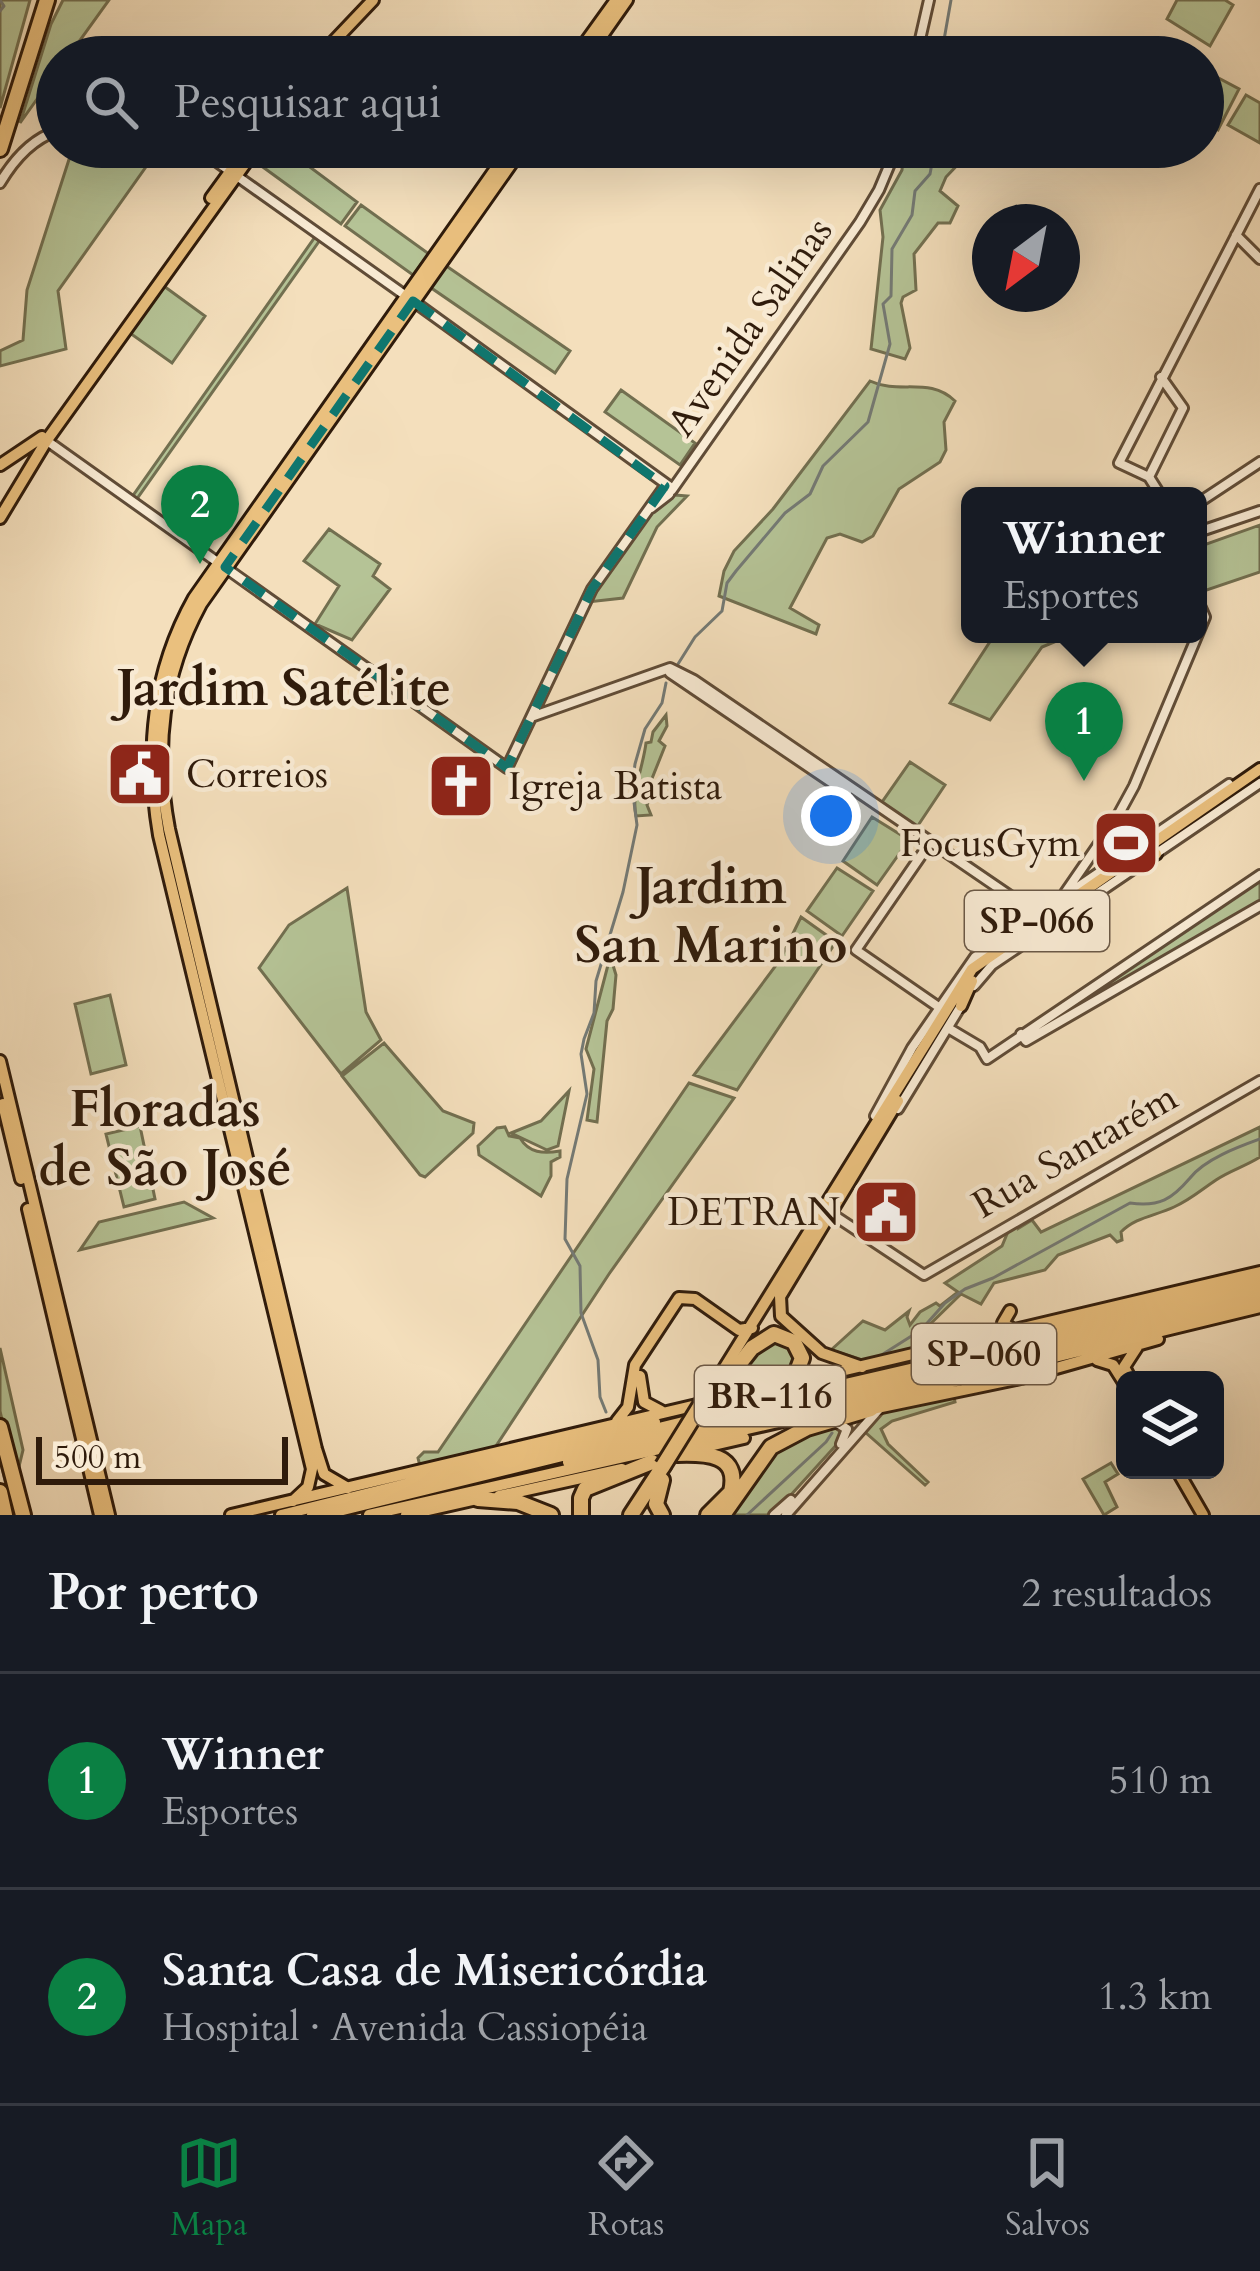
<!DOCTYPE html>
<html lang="pt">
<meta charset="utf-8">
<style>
:root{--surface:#171b24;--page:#20242c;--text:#f1f3f6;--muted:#9ea1a6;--line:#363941;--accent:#0b8043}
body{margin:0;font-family:Cardo,serif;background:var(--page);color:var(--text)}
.controls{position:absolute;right:36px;bottom:36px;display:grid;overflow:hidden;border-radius:18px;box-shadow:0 12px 48px #0002}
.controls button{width:108px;height:108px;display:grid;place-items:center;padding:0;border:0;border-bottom:3px solid var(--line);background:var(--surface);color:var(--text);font:60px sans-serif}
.compass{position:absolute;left:972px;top:204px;width:108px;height:108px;border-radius:50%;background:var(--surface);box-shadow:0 12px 48px #0002;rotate:212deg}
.scale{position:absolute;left:36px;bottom:30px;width:252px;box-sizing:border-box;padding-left:12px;border:6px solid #2f1b0b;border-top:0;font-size:33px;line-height:42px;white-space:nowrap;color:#2f1b0b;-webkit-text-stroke:9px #f8ead3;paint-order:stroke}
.you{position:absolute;left:831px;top:816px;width:42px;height:42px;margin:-30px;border:9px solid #fff;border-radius:50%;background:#1a73e8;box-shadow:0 0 0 18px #1a73e833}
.badge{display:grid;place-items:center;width:78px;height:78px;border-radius:50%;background:var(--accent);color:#fff;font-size:39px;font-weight:700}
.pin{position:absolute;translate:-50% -99px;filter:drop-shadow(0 3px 6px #0008)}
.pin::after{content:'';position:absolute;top:63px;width:42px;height:36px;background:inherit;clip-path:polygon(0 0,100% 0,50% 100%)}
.popup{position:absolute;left:961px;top:487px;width:246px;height:156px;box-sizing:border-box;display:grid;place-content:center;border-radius:18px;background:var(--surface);filter:drop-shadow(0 3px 9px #0005);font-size:39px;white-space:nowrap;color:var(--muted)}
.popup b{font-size:45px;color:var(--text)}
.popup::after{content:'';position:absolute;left:50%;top:100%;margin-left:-24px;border:24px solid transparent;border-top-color:var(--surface)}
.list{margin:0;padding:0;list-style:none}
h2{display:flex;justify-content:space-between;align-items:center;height:156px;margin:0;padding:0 48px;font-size:51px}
h2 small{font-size:39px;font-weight:400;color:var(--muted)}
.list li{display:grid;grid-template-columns:78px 1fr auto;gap:36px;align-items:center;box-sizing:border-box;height:216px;padding:0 48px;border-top:3px solid var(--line)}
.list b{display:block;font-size:45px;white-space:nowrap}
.list p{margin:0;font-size:39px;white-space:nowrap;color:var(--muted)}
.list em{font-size:39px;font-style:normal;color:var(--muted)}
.icon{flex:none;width:66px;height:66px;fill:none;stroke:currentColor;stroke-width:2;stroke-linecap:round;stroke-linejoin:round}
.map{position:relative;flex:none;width:1260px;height:1515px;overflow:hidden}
.search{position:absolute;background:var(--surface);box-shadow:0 12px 48px #0002;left:36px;right:36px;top:36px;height:132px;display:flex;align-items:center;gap:30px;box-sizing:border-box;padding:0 42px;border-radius:66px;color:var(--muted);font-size:45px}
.sheet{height:588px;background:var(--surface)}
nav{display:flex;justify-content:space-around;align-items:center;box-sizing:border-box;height:168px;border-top:3px solid var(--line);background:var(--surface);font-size:33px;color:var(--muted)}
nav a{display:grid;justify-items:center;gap:6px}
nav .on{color:var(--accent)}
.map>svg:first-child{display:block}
</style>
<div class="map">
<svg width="1260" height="1515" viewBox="0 0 1260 1515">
<rect width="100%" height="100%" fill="#f4dfbc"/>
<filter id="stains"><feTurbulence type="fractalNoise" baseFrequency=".00167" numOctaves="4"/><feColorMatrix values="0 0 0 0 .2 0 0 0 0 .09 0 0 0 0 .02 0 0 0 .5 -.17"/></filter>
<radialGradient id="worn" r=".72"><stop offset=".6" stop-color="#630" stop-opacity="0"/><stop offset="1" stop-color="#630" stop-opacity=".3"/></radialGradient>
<!-- green -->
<path fill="#b5c396" stroke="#726f50" stroke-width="3" d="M0,0H30L0,108Z
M63,0H109L68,57H57V71L20,123L51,24Z
M1177,0H1225L1233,5L1210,46L1167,19Z
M1211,74L1239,89L1218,130L1203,122V88Z
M1246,95L1260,103V143L1228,125Z
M73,147H160L58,291L66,349L0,366V351L23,340L27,290Z
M266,147H283L357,202L341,224L256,162Z
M904,147H1002L992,164L966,156L946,177L940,191L958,206L950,223H938L914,254L916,290L903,297L901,303L910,348L905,359L871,349L883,237L880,210L902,170Z
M361,205L429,254L413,275L345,226Z
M315,237L320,240L136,500L132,497Z
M442,263L570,351L555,373L427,285Z
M161,284L205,316L172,363L127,331Z
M870,381C900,395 929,376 955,401L944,422L946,450L940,462L899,489L873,536L862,542L840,534L827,538L790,608L819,625L816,634L719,596L724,571L734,551L773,509Z
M621,390L695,443L680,465L605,412Z
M675,495L687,496L657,527L623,598L588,602L654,510Z
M1260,525V572L1198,593V547Z
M329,529L380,564L373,576L390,589L352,640L315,624L339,586L304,561Z
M995,634H1052L1059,640L1042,647L990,720L950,703Z
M666,715L667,726L659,741L665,746L647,791L651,795L647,805L651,815L636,816C631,792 643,768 646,743L651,742L653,732Z
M910,762L945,785L915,830L880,805Z
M872,817L909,840L877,885L843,861Z
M837,868L873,891L842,936L807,911Z
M1260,877V903L1026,1040L1023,1035Z
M347,888L366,1012L381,1040L341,1074L259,968L289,925Z
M801,917L836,942L737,1090L694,1075L780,960Z
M619,944L620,955L612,962L616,975L613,1009L607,1021L597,1122L587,1120L594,1069L586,1049L608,965L607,946Z
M110,995L126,1065L91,1074L75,1004Z
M384,1043L443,1111L474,1123L473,1133L425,1177L420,1175L342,1076Z
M689,1083L734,1098L609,1274L494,1449L420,1466L418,1458L424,1452H438Z
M569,1091L558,1146L547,1150L511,1133L541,1121Z
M140,1126L155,1199L124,1207L106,1134Z
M505,1127L509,1136L520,1138C529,1153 543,1154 560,1151V1157L551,1162V1176L541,1196L479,1155L478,1146L497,1128Z
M1260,1127V1157C1246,1166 1229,1171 1216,1180C1201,1190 1190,1200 1174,1207C1155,1216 1136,1217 1121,1232L1122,1240L1117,1242L1110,1235L1058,1255L1045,1270L994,1283L981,1304L961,1294L916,1338L928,1344L872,1363L831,1350L863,1321L885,1330L909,1311L907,1317L910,1325L920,1312L936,1303L940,1306L958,1292L945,1283L1002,1246L1007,1234L1003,1229L1021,1218L1019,1228L1032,1220L1041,1232Z
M184,1202L213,1218L80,1250L99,1222Z
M769,1338L788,1340L798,1364L777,1384L721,1397L738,1369Z
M0,1348L23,1450L16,1479L0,1411Z
M954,1397L955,1402L892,1421L881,1429L888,1444L928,1482L925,1485L865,1432L878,1412Z
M836,1423L844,1430L839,1442L779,1508L767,1515H725L774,1449Z
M1111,1463L1118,1474L1105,1482L1117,1507L1104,1515L1083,1479Z"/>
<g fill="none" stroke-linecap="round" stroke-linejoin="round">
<!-- stream -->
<path stroke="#747a75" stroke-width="3" d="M0,0L4,6L0,11
M941,57L951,0
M678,664L695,637L722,611L727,583L736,571L785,513L810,494L823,466L868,422L890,344L883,304L891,296L892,249L912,215L915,191L930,174L935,147
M872,1361L921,1330L945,1303L965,1289L993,1278L1130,1203C1160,1207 1172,1199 1190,1178C1205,1159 1238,1147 1260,1139
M606,1412L600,1397L598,1360L581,1313L580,1266L565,1239L567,1179L587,1094L581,1054L584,1039L594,1013L596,981L623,892L637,825L632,787L635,764L645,729L662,703L666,683
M0,1459L13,1515
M747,1515L826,1442L832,1433"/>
<!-- minor casing -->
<g stroke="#604c37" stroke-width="14">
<path id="minor" d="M916,57L929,0
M196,147L406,296
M0,183C13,161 32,139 57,131
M1236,235L1260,259
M413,301L669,486
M43,438L507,768L592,589L663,489
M1149,477L1183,408L1161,377
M672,490L860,222L879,190L897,147
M1161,496L1149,477L1119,463L1260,189
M1198,503L1260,462
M651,508L669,494
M1198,532L1260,511
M670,673L847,793
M534,716L670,668L694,680L1038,915
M929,844L856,950L940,1008
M1065,893L1116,819L1134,786L1205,617L1198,601
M974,986L992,965L1260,783
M948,1028L980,1047L987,1059L1260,875
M1021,1034L1026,1041L1260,906
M898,1109L962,1004
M875,1116L912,1048L975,957L1229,784
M832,1214L924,1275L1260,1081
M834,1421L847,1429L841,1444
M774,1515L791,1500
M786,1515L880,1408"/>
</g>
<!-- major casing -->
<g stroke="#2f1b0b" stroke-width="16">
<path id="major" d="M319,57L373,0
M575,57L616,0
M587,57L627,0
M211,198L248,147
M0,465L42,437
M0,518L47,440L257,147
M1134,860L1156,854
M961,1006L972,981
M0,1061L109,1515
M3,1104L21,1179
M28,1209L100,1515
M781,1295L898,1101
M780,1296L781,1316L822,1353L862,1367
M1010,1311L1003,1323L1015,1331
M989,1346L1260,1282
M1097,1360L1113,1365L1125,1384
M640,1376L644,1402L661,1411
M717,1380L972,969L1260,769
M1131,1380L1124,1367L1137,1347
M867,1410L1021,1378L1158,1339
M696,1413L819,1385
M617,1421L628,1407L635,1365L679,1298L695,1299L739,1330L752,1328
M692,1450L744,1438
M1177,1470L1203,1515
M348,1488L324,1474L316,1449L169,829C154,749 162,676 201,604L523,147
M499,1496L622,1469
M293,1501L308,1487L312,1469L159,835C145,751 152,673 194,598L511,147
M231,1515L1260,1272
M281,1515L655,1422
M369,1515L919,1390L1260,1307
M406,1515L481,1498"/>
</g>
<!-- highway casing -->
<g stroke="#2f1b0b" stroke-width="20">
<path id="highway" d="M0,149L47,0
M719,1390L752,1348L774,1334L794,1342L802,1358L796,1374L777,1386
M0,1427L23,1515
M677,1454C705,1453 740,1453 731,1492L708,1515
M570,1462L1260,1300
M662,1480L656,1504L662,1515
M0,1492L5,1515
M478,1499L518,1502L551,1515
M314,1515L708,1418L1260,1290
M581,1515V1498L585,1489L652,1462
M631,1515L663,1466
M723,1515L771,1447L807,1428L871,1409"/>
</g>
<!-- minor -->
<use href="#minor" stroke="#f8ead3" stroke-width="8"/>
<!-- major -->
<use href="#major" stroke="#eac07e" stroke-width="10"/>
<!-- highway -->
<use href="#highway" stroke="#eac07e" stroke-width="14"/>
<!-- highway-bridge casing -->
<g stroke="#2f1b0b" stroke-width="20" stroke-linecap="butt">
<path id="highway-bridge" d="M663,1466L712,1387"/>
</g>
<!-- highway-bridge -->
<use href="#highway-bridge" stroke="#eac07e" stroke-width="14"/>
</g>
<!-- marked area -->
<path fill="none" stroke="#0f766e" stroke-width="9" stroke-dasharray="24 15" stroke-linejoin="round" d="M413,301L665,486L592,589L507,768L225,567Z"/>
<!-- icons -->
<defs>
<g id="civic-square" transform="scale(3.45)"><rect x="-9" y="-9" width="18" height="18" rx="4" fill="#8f2418" stroke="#f8ead3"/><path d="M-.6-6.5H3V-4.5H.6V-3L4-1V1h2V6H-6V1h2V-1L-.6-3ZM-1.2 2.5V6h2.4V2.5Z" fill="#fff"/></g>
<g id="church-square" transform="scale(3.45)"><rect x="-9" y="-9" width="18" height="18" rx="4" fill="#8f2418" stroke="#f8ead3"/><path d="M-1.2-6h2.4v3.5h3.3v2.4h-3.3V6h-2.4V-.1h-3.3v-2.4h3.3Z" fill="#fff"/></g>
<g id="stadium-square" transform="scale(3.45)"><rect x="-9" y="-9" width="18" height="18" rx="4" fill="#8f2418" stroke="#f8ead3"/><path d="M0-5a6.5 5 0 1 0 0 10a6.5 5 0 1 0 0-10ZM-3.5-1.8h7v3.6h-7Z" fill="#fff"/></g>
</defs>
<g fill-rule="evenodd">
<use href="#civic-square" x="140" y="774"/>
<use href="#church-square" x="461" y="786"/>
<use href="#stadium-square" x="1126" y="843"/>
<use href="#civic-square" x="886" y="1212"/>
</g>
<g text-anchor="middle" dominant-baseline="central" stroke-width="9" stroke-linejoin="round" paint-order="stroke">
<!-- shield labels -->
<g fill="#f8ead3" stroke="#6b5947" stroke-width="3">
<rect x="965" y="891" width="144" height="60" rx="9"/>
<rect x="912" y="1324" width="144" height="60" rx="9"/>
<rect x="695" y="1366" width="150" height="60" rx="9"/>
</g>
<g font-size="36" font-weight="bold" fill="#2f1b0b">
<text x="1037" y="921">SP-066</text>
<text x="984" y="1354">SP-060</text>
<text x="770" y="1396">BR-116</text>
</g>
<!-- street labels -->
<g font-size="39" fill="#2f1b0b" stroke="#f8ead3">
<text transform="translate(750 327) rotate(-55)">Avenida Salinas</text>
<text transform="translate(1075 1151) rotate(-30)">Rua Santarém</text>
</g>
<!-- poi labels -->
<g font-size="39" fill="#2f1b0b" stroke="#f8ead3" text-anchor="start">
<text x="186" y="774">Correios</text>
<text x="508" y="786">Igreja Batista</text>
<text x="1080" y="843" text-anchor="end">FocusGym</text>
<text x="840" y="1212" text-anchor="end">DETRAN</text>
</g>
<!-- district labels -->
<g font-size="51" font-weight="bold" fill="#2f1b0b" stroke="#f8ead3">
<text x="284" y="689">Jardim Satélite</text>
<text x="711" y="887">Jardim<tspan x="711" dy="59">San Marino</tspan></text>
<text x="165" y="1110">Floradas<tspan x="165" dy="59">de São José</tspan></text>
</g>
</g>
<rect width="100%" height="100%" filter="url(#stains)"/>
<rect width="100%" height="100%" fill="url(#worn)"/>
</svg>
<div class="controls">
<button><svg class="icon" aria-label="layers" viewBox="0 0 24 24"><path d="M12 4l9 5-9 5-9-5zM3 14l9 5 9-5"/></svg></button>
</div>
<svg class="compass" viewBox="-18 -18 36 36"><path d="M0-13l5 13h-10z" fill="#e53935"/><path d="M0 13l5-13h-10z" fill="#9ea1a6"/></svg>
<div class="scale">500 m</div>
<div class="you"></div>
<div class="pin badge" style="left:1084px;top:781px">1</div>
<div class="popup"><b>Winner</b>Esportes</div>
<div class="pin badge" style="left:200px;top:564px">2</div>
<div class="search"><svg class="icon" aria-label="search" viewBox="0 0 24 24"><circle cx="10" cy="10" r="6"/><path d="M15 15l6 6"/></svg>Pesquisar aqui</div>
</div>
<section class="sheet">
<h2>Por perto<small>2 resultados</small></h2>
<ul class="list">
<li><span class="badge">1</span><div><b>Winner</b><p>Esportes</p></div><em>510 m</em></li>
<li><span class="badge">2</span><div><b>Santa Casa de Misericórdia</b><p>Hospital · Avenida Cassiopéia</p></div><em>1.3 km</em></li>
</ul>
</section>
<nav>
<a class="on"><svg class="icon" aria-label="map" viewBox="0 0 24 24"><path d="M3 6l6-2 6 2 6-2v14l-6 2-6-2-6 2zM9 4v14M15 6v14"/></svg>Mapa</a>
<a><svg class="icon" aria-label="directions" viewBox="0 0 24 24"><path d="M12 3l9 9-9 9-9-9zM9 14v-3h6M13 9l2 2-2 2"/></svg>Rotas</a>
<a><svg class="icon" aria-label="saved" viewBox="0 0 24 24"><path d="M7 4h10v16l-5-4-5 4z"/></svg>Salvos</a>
</nav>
